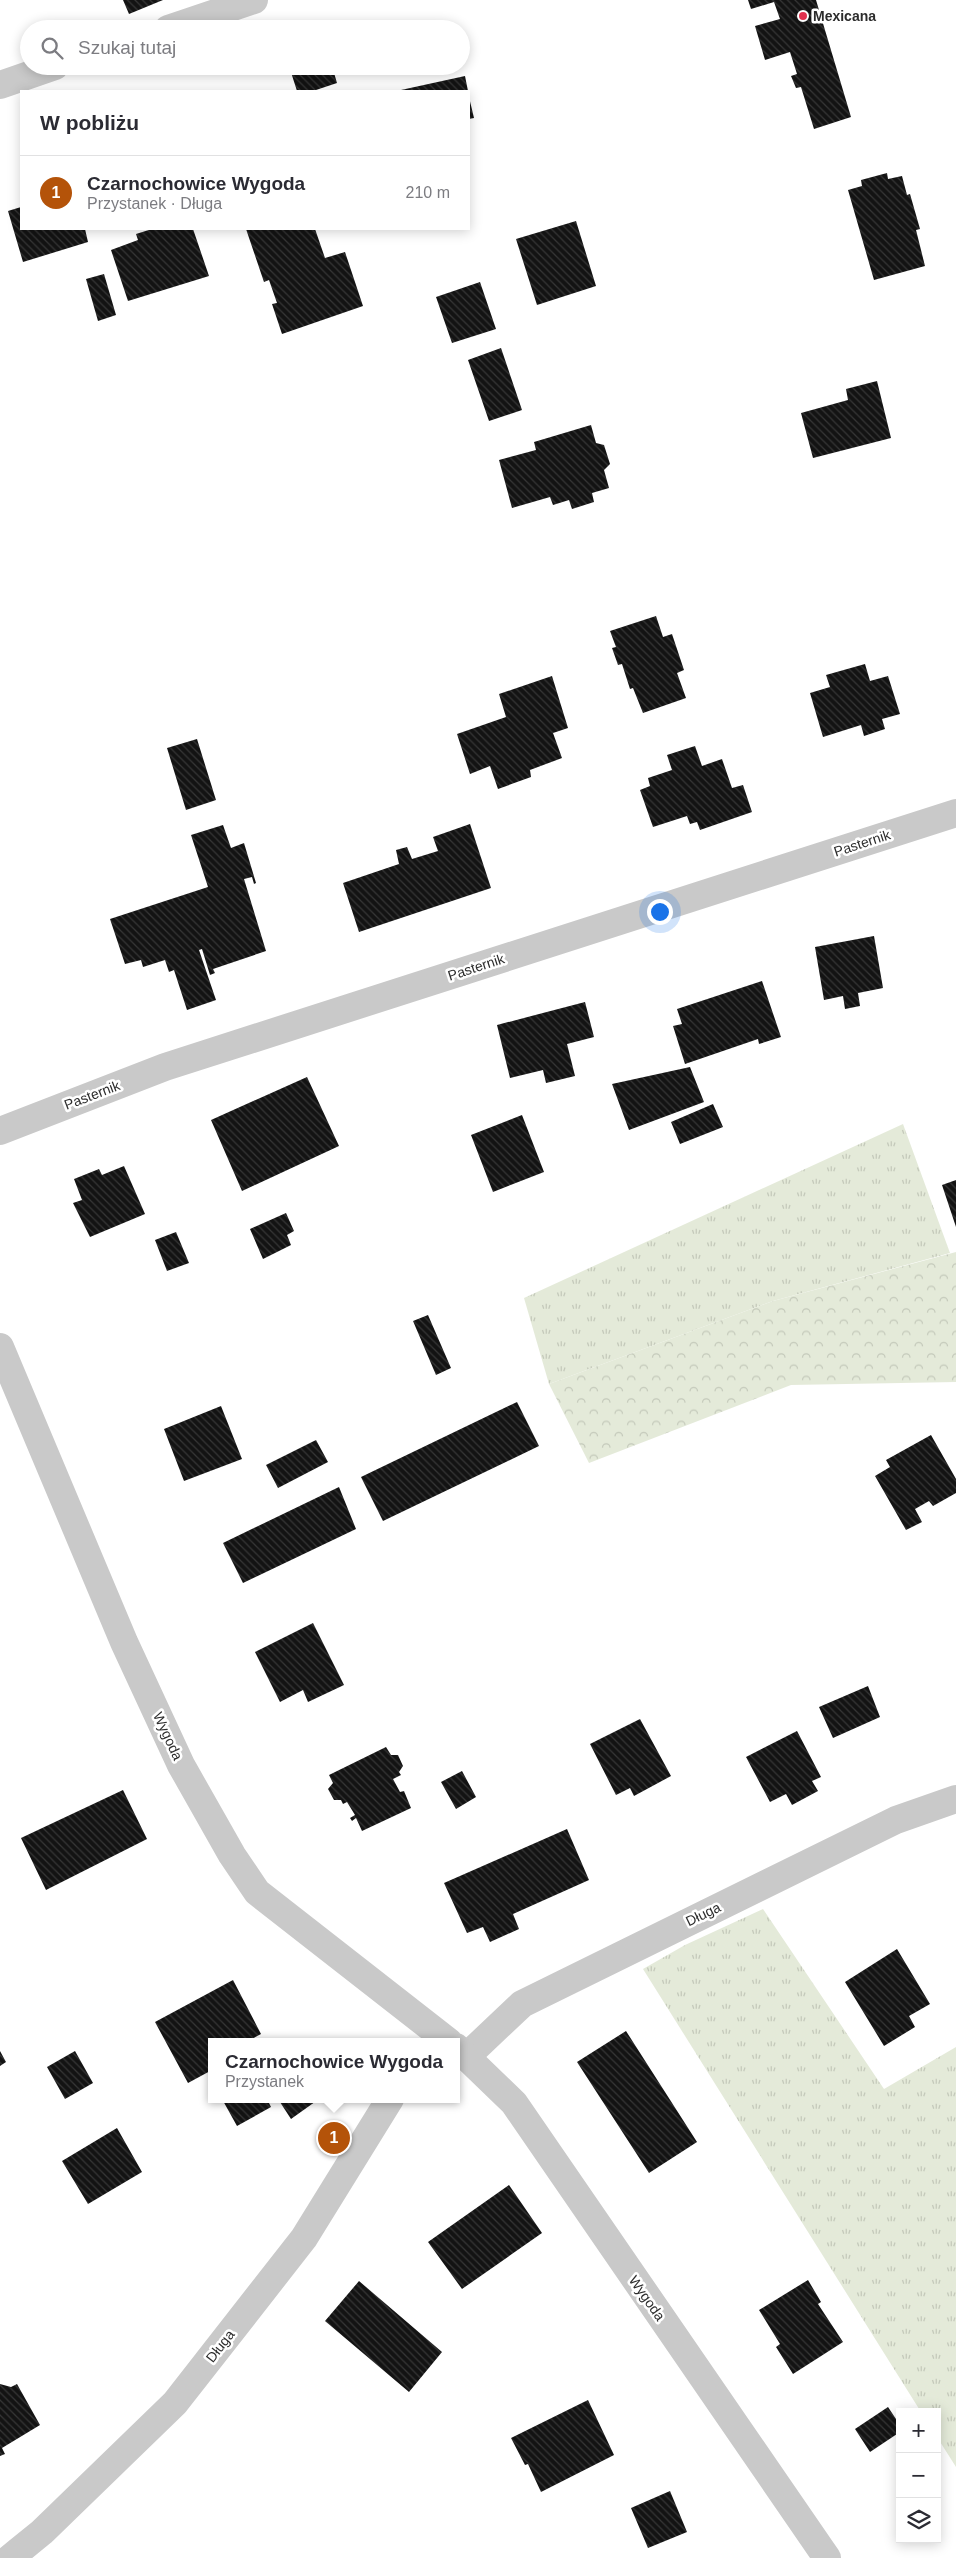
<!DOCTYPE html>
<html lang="pl">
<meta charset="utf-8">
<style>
:root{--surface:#fff;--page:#f7f7f7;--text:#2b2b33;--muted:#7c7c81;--line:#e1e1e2;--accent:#b45309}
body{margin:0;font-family:Arial,sans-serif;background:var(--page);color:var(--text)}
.controls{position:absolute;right:15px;bottom:15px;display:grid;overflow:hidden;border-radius:0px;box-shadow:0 2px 12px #0003}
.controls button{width:45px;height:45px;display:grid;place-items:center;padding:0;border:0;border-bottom:1px solid var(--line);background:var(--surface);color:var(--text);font:25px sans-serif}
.you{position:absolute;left:659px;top:911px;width:18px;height:18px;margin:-12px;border:4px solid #fff;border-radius:50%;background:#1a73e8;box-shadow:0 0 0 8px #1a73e833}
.badge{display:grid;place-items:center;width:32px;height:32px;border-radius:50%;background:var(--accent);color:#fff;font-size:16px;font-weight:700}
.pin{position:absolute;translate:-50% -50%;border:2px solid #fff;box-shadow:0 1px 5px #0006}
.popup{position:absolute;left:208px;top:2038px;width:252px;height:65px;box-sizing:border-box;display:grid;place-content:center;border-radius:0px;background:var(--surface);filter:drop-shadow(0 1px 4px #0005);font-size:16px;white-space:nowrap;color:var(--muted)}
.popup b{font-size:19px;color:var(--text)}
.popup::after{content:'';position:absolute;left:50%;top:100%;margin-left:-10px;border:10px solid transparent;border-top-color:var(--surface)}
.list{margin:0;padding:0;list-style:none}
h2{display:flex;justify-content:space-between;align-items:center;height:65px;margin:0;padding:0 20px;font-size:21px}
h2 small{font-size:16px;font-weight:400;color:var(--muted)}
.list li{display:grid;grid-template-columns:32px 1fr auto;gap:15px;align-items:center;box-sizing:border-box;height:75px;padding:0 20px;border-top:1px solid var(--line)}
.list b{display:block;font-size:19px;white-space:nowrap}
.list p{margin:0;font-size:16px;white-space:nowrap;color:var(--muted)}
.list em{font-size:16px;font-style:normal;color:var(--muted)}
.icon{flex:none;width:28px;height:28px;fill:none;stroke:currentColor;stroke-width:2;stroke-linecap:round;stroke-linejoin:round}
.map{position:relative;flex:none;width:956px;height:2558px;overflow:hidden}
.search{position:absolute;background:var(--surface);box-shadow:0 2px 12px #0003;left:20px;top:20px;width:450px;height:55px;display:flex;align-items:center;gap:12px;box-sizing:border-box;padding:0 18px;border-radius:28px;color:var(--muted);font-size:19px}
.panel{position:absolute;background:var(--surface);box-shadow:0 2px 12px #0003;left:20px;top:90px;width:450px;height:140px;border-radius:0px}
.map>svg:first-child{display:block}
</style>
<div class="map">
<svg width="956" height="2558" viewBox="0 0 956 2558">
<defs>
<pattern id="grass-tufts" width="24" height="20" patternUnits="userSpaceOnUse" patternTransform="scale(1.25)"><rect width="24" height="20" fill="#e4ead9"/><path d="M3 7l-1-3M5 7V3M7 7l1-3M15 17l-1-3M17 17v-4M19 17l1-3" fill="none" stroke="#c4c9ba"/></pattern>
<pattern id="forest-crowns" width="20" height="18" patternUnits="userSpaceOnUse" patternTransform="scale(1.25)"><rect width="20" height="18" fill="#e4ead9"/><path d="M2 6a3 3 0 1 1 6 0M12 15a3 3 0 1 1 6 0" fill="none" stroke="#c4c9ba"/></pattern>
<pattern id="building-back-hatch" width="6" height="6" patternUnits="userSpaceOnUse" patternTransform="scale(1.25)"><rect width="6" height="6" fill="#131313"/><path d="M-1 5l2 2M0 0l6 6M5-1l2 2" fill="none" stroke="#363636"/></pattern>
</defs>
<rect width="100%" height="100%" fill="#fff"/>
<!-- grass -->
<path fill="url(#grass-tufts)" d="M903,1124L950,1253L773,1301L549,1384L524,1298Z
M763,1909L884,2089L956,2047V2467L937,2437V2412H921L643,1969L685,1945Z"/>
<!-- forest -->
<path fill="url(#forest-crowns)" d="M956,1252V1382L791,1385L589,1463L549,1384L773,1301Z"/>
<!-- building -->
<path fill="url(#building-back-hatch)" d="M123,0H163L129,14Z
M748,0H816L851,117L814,129L801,87L796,88L791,76L797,74L790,52L765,60L755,26L780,19L774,2L751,9Z
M316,20L319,29H289V28Z
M289,66H332L337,83L313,91H297Z
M465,76L468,91H401V90Z
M469,97L474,118L469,119Z
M887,173L888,179L902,176L907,195L910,194L920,229L916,230L925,266L874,280L848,190L862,186L861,180Z
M21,207V229H85L88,242L23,262L8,211Z
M576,221L596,286L537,305L516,239Z
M152,229H193L209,276L128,301L111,250L138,240L136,234Z
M246,229H315L325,258L345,252L363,306L282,334L272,304L277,303L269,280L264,282Z
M104,274L116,315L98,321L86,279Z
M480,282L496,329L452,343L436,297Z
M501,348L522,410L489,421L468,360Z
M877,381L891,438L813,458L801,413L848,400L846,389Z
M591,425L596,443L604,445L610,464L604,470L609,488L592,493L594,502L572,509L569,500L553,505L550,497L512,508L499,460L536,450L534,442Z
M656,616L663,637L672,634L684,670L677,673L686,698L643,713L633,688L630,689L622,664L618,665L612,648L616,647L610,631Z
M865,664L870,681L888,676L900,714L882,719L885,729L864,736L861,725L823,737L810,693L830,687L826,675Z
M552,676L568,728L553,733L562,758L530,770L531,777L498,789L490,766L470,774L457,734L506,717L499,694Z
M197,739L216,800L186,810L167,748Z
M695,746L702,766L722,759L732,788L743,785L752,812L700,830L697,822L690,824L687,816L653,827L640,790L650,786L648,778L672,770L667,755Z
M470,824L491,888L359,932L343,883L399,864L396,850L407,847L412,859L438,851L433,837Z
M223,825L231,848L244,843L256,883L254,884L252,877L244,879L266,951L213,969L215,973L210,975L202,949L199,950L216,1000L187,1010L174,970L169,972L165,960L143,967L141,960L125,964L110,919L208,887L191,835Z
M874,936L883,988L858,993L860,1006L845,1009L843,996L824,1000L815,947Z
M762,981L781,1037L759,1044L758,1039L685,1064L673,1026L682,1024L677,1009Z
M585,1002L594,1037L567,1044L575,1076L546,1083L543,1070L510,1078L497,1025Z
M690,1067L704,1102L629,1130L612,1084Z
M307,1077L339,1146L242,1191L211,1120Z
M713,1104L723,1127L680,1144L671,1122Z
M522,1115L544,1172L493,1192L471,1135Z
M124,1166L145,1214L90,1237L73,1203L82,1200L74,1179L99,1169L102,1175Z
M956,1180V1227L942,1185Z
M286,1213L294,1231L287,1235L291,1245L263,1259L250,1229Z
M176,1232L189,1263L167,1271L155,1240Z
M428,1315L451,1368L436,1375L413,1321Z
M517,1402L539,1446L383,1521L361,1477Z
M221,1406L242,1459L184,1481L164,1429Z
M931,1435L956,1479V1493L933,1506L929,1501L915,1509L922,1522L906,1530L875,1476L890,1467L886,1460Z
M316,1440L328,1462L278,1488L266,1465Z
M339,1487L356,1529L243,1583L223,1543Z
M313,1623L344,1685L308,1702L303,1690L280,1702L255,1652Z
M868,1686L880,1717L833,1738L819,1707Z
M640,1719L671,1776L634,1796L630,1788L616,1795L590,1744Z
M797,1731L821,1777L812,1781L818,1791L792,1805L786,1794L770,1802L746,1757Z
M386,1747L391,1755H398L403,1766L399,1772L401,1775L393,1779L400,1792L404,1791L411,1808L362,1831L356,1818L352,1821L350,1818L355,1815L347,1802L343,1804L341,1800H334L328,1789L333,1783L329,1775Z
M462,1771L476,1797L456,1809L441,1782Z
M123,1790L147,1839L46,1890L21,1838Z
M567,1829L589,1880L513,1914L519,1929L490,1942L483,1927L467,1933L444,1883Z
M897,1949L930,2004L909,2016L915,2027L884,2046L845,1982Z
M233,1980L261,2034L246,2042H212V2070L188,2083L155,2022Z
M626,2031L697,2142L649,2173L577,2062Z
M0,2051L6,2062L0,2066Z
M75,2051L93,2083L65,2099L47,2067Z
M222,2099H267L271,2107L237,2126Z
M278,2099H319L291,2119Z
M117,2128L142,2172L88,2204L62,2161Z
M509,2185L542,2233L462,2289L428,2242Z
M808,2280L821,2302L818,2304L843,2342L793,2374L776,2347L780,2344L759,2310Z
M359,2281L442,2352L409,2392L325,2321Z
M0,2384L11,2387L17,2384L40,2425L2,2448L5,2454L0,2456Z
M588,2400L614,2455L541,2492L528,2464L525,2465L511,2438Z
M888,2407L900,2425V2432L870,2452L855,2429Z
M670,2491L687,2532L648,2548L631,2508Z"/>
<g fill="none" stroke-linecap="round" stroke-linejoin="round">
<!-- minor -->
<path stroke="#c9c9c9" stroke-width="28" d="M168,29L254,0
M0,85L55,66
M0,1131L165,1067L956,813
M467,2056L522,2004L896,1820L956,1799
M10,2558L42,2532L175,2403L304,2238L390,2099"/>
<!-- tertiary -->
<path stroke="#c9c9c9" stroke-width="28" d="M0,1347L124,1642L181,1765L232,1855L257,1892L449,2042
M456,2047L514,2103L827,2558"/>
</g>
<!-- markers -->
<circle fill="#e1304e" stroke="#fff" stroke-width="2" cx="803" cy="16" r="5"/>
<g text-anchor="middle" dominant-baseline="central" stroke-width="5" stroke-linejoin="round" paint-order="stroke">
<!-- poi labels -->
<g font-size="14" font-weight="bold" fill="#2c2c2c" stroke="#fff" text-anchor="start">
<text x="813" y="16">Mexicana</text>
</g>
<!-- street labels -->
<g font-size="14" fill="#2c2c2c" stroke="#fff">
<text transform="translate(862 843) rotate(-18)">Pasternik</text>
<text transform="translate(476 967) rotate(-18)">Pasternik</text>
<text transform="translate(92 1095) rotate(-21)">Pasternik</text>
<text transform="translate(168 1736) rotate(65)">Wygoda</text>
<text transform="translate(703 1914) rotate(-26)">Długa</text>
<text transform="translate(647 2298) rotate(55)">Wygoda</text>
<text transform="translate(220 2346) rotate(-52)">Długa</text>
</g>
</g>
</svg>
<div class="controls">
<button>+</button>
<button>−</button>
<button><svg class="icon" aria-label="layers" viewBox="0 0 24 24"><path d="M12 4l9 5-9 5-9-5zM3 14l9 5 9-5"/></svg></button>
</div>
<div class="you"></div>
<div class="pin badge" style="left:334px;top:2138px">1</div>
<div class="popup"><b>Czarnochowice Wygoda</b>Przystanek</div>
<div class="search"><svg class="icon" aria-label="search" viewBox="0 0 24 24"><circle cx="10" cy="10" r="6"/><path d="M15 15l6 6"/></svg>Szukaj tutaj</div>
<section class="panel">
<h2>W pobliżu<small></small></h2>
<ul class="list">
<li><span class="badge">1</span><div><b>Czarnochowice Wygoda</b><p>Przystanek · Długa</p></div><em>210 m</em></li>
</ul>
</section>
</div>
